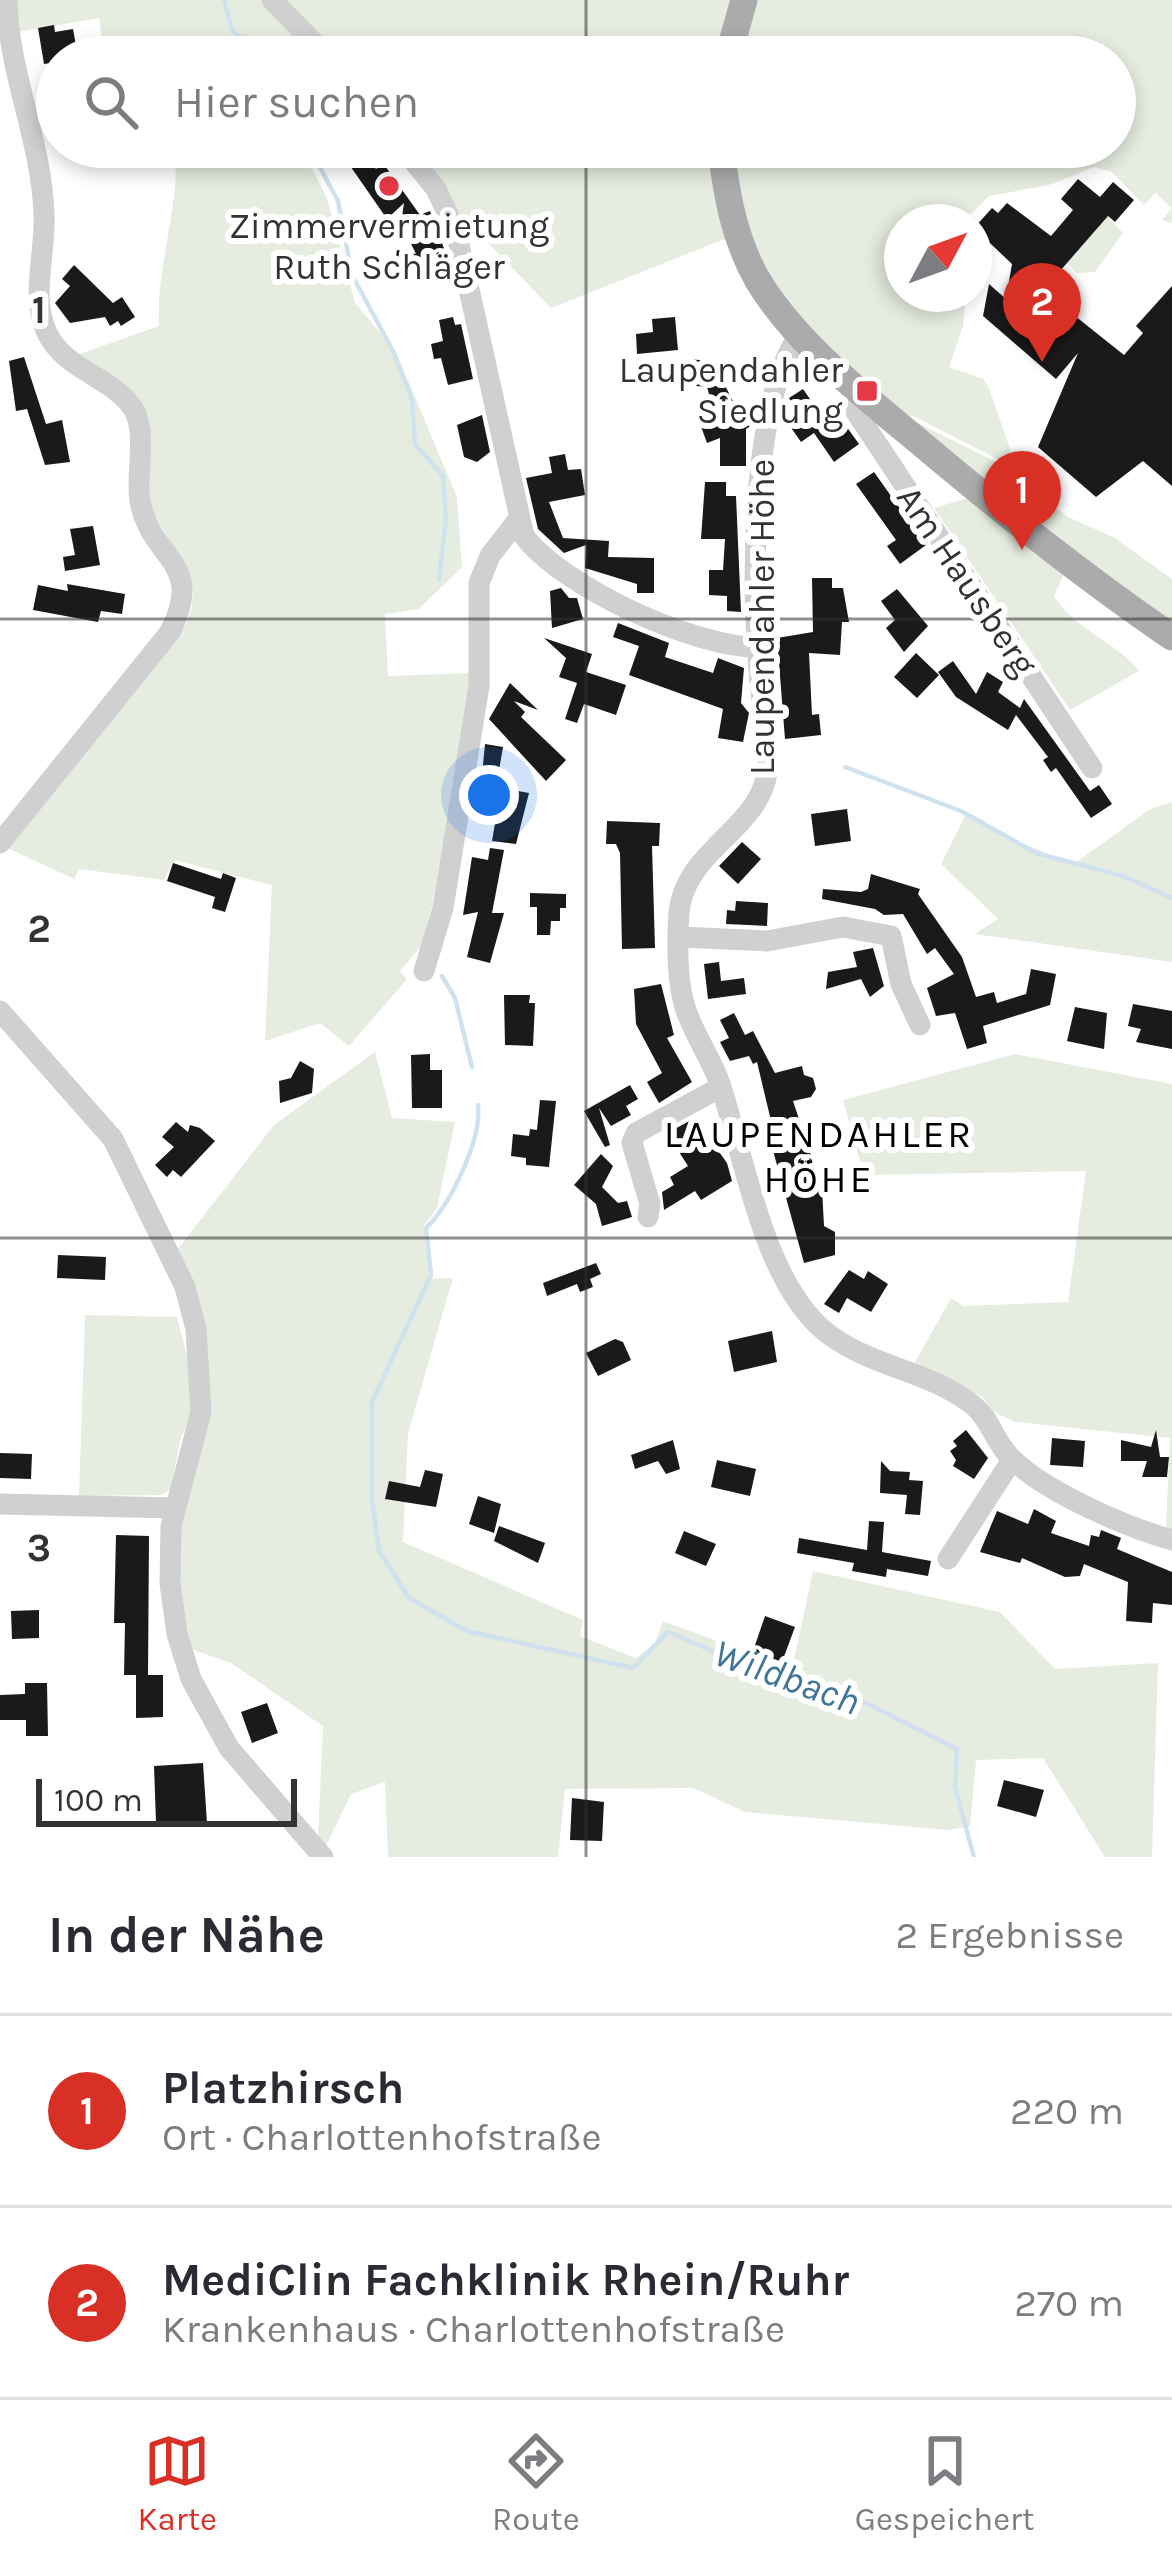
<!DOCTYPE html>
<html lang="de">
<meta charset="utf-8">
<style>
:root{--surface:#fff;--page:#f7f7f7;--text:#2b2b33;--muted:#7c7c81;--line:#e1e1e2;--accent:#d93025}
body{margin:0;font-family:Karla,sans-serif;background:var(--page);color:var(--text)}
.compass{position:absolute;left:884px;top:204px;width:108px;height:108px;border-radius:50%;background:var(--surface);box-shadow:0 6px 18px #0003;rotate:49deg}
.scale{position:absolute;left:36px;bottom:30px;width:261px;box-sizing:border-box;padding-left:12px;border:6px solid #333;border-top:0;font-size:33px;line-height:42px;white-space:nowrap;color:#333;-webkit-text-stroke:9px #fff;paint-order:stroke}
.you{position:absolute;left:489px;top:795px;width:42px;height:42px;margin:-30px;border:9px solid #fff;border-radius:50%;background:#1a73e8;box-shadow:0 0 0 18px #1a73e833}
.badge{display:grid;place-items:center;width:78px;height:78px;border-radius:50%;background:var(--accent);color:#fff;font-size:39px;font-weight:700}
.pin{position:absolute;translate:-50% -99px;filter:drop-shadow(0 3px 6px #0008)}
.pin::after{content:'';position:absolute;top:63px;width:42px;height:36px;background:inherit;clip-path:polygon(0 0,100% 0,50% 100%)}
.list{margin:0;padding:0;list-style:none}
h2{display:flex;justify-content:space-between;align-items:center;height:156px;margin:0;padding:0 48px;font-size:51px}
h2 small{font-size:39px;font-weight:400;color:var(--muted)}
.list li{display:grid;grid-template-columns:78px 1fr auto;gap:36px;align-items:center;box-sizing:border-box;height:192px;padding:0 48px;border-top:3px solid var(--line)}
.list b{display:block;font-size:45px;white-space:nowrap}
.list p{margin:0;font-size:39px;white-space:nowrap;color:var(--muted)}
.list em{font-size:39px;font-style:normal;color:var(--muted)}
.icon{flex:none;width:66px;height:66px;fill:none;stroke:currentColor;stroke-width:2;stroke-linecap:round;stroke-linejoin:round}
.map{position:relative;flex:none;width:1172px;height:1857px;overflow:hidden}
.search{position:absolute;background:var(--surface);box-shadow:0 6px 18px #0003;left:36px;right:36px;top:36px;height:132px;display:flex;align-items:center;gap:30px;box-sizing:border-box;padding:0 42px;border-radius:66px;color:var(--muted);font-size:45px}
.sheet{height:540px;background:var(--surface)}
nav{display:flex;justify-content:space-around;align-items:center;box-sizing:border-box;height:168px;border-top:3px solid var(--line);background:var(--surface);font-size:33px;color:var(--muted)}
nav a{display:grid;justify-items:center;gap:6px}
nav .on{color:var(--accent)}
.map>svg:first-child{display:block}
</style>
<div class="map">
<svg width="1172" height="1857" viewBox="0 0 1172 1857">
<rect width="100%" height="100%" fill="#fff"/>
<!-- green -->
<path fill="#e6ecdf" d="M0,0H737L722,57H334L313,32L263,57H104L99,18L0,35Z
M753,0H1172V223L1162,220L1172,208L1155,193L1144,205L1112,172L1094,167L1049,185L989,196L963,222H902V294H966L963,326L949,367L983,379L989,388L1017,469L913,416H902L806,328L756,255L729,147H1115V57H737Z
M210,147H301L327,198L355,303L396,352L457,497L462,567L419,609L385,614L388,676L473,673L432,906L421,946L400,971L407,979L349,1046L320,1023L265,1041L272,885L174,860L164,880L79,869L74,879L5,847L138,676L186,624L192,607L193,591L183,563L150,508L148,422L74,356L159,326C156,270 176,219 176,163Z
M411,147H713L732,236L551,308L456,210Z
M1100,209L1123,233L1095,272L1077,273L1067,263L1096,230Z
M910,419L994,461L1068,517L1113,537L1172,579V623L1093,568Z
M968,498L1064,574L1054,596C1074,630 1113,639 1139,671L1070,710L934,508Z
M1172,802V962L975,934L998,919L941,864L966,814L982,819L998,834L1074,864L1150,809Z
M375,1052L392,1118L455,1122L437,1208L424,1225L429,1279L453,1278L408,1433L403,1542L583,1620L580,1636L636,1658L655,1643L663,1621L792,1669L813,1571L1000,1612L1055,1669L1158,1663L1152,1857H1105L1043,1758L976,1760L970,1826L949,1830L745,1812L693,1788L565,1789L558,1857H388L385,1782L351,1794L325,1848L318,1840L323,1726L231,1663L188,1648L176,1574L180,1513L208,1412L174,1254L274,1125Z
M1015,1054L1172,1084V1531H1166L1170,1438L1015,1422L992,1411L984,1398L914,1364L951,1298L963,1306L1068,1302L1086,1171L864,1175L843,1100Z
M85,1315L177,1317L193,1380V1415L181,1437L170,1490L162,1495L79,1496Z"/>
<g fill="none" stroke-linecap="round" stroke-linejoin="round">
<!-- stream -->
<path stroke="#cfe2ee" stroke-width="4.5" d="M224,0L232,30L265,57
M309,147L338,201L352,275L393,351L412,400L415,444L443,476L446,518L439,580
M845,767L961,811L1036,853L1123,876L1172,898
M442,976L455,998L472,1067
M478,1105C482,1140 450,1205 426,1228L431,1275L372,1402V1500L379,1551L409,1598L467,1631L633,1668L668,1632L794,1686H832L957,1749L955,1787L974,1857"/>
</g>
<!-- building -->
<path fill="#1a1a1a" d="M54,25L55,32L73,29L78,57H57V62L44,64L38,28Z
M337,147H360L376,169L383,163L420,215L430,211L445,251L425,259L423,273L394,268L397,250L416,254L401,223L404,203L387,219Z
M1078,179L1100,197L1113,182L1134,200L1115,222L1108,216L1060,271L1055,300L1124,355L1143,333L1136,326L1172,286V486L1143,461L1096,497L1038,447L1078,353L1056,379L983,316L989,284L1006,299L1012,264L974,228L992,208L998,213L1007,203L1051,236L1073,210L1061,199Z
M74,265L113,303L122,297L135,317L121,326L118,321L110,326L105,317L70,323L55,303L70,286L62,279Z
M453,317L455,325L461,324L473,379L448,385L441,358L434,359L431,344L443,341L439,320Z
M675,317L678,350L637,354L636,334L653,332L652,319Z
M24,357L46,424L62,420L70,462L45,465L27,409L16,411L9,361Z
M688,359L710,361L709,373L719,374L735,405L744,402L752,425L746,429V466H720V438L707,443L699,421L714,412L707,387L685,385Z
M803,389L817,409L828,401L859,444L834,462L814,433L801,442L785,419L797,411L789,398Z
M482,415L490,452L477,462L464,457L457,425Z
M565,454L568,470L581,469L585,495L549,502L563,538L609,541L608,557L654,558V593H637V584L585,568L586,545L564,553L538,529L526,478L552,473L549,457Z
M874,472L926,545L900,564L887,546L896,540L856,484Z
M705,482H726V496H736L741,612L727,611V596L709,595V570H723L725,539H701Z
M93,526L100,565L65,571L63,557L75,555L70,529Z
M812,578H832V588H843L849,622H842L840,655L809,653L812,715L819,714L821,735L785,739L777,638L813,632Z
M67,584L125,594L122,614L101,611L98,622L33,610L38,585L68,591Z
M561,588L569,598H577L583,619L552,628L550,591Z
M897,589L928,626L904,652L886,628L895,620L881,601Z
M618,623L669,643L665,657L713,673L718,658L744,668L741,703L749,713L743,742L718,738L723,709L629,675L639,646L613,637Z
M544,638L592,654L586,672L626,685L616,715L584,704L577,723L565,719L577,683L559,677L566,658Z
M916,653L939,675L917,698L894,677Z
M953,661L976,694L987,672L1003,682L998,692L1020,708L1024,699L1090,791L1099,785L1112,804L1091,818L1056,768L1051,772L1043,760L1048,757L1016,715L1008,730L956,697L938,672Z
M510,683L538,710L514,701L525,712L521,717L566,760L546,781L489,719Z
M485,744L503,747L496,788L481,785Z
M501,788L529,793L516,844L492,841Z
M847,809L851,841L815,846L811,814Z
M607,821L660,823L659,846H652L655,948L622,949L620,853L616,844H606Z
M742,842L761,859L738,884L719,866Z
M490,848L504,850L492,913H504L490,963L467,957L478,912L463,915L472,857L488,860Z
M173,863L221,879L223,873L236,878L225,912L212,908L215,897L167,881Z
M871,874L920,889L918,894L962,957L976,997L994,992L997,1003L1026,994L1031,969L1056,974L1050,1005L983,1026L987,1043L967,1049L955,1013L936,1016L927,988L954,974L935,948L927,954L903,914L884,915L875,909L822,899L823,889L861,892L868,889Z
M530,893L566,894V908H560V921H551L550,935H537V907H530Z
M736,901L768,903L767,926L726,924L727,910L735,911Z
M873,948L884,986L870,997L861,979L826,989L828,972L857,967L853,952Z
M719,962L721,981L744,978L746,994L708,999L704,964Z
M661,984L674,1035L667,1038L692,1082L659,1103L647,1082L662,1073L636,1024L634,989Z
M504,995H530L529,1003H535L533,1046L505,1045Z
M1133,1004L1172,1011V1049L1136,1042L1141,1029L1128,1026Z
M1075,1007L1107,1013L1104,1049L1067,1041Z
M734,1013L745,1035L753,1031L775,1073L802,1066L804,1075L813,1078L816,1089L811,1097L793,1101L822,1188L824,1226L835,1232V1255L804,1263L769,1136L767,1126L772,1125L757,1062L753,1064L749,1056L730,1061L720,1042L729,1038L720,1020Z
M430,1054V1070H442V1108H412L411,1055Z
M300,1061L314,1069L312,1093L280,1103L279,1081L291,1078Z
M630,1085L638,1099L626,1106L631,1115L611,1126L599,1108L610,1145L605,1147L584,1111Z
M540,1100L556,1101L549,1167L526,1165V1158L511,1156L513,1134L529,1136L530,1129L537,1130Z
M695,1118L727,1163L732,1181L701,1200L695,1191L664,1210L662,1192L674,1185L670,1177L688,1166L667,1133Z
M176,1122L188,1132L190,1125L200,1128L215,1141L181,1177L173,1170L167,1177L155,1165L174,1147L162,1137Z
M601,1154L613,1166L602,1187L618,1203L627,1201L632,1217L602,1226L596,1204L574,1185Z
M58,1255L106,1257L105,1280L57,1278Z
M596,1263L601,1274L590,1279L593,1287L580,1292L577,1284L547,1296L543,1283Z
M849,1270L864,1279L868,1271L888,1284L871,1312L847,1298L839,1313L824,1304Z
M772,1331L777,1362L734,1372L728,1341Z
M615,1339L623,1342L631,1360L598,1376L586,1353Z
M966,1430L988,1458L974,1479L953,1466L956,1460L950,1451L957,1446L953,1441Z
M1156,1430L1160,1457H1169L1167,1477H1142L1147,1461H1121V1440L1151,1447Z
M1052,1438L1085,1441L1083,1467L1050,1465Z
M673,1440L680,1469L666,1474L658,1461L635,1469L631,1455Z
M0,1453L32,1454L31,1479L0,1478Z
M717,1460L756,1469L750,1496L711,1487Z
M881,1461L890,1471L910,1472L909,1480L923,1481L920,1515L905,1514L907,1495L880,1493Z
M425,1470L443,1474L436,1507L385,1499L389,1481L420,1487Z
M478,1496L501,1504L494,1533L469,1524Z
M1034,1509L1056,1521L1051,1533L1089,1546L1091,1535L1099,1537L1101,1530L1121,1538L1117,1549L1172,1572V1605L1153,1603L1152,1623L1126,1621L1128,1582L1084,1564L1080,1576L1065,1577L1022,1558L1020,1563L980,1552L997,1511L1028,1524Z
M869,1521L884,1522L882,1552L931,1561L928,1576L887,1569L886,1577L852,1571L854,1563L797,1553L799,1538L867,1550Z
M499,1526L545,1543L538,1563L494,1541Z
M684,1531L716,1544L706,1566L675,1553Z
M116,1535L149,1536L148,1675H142H163V1717L136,1718V1675H124L125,1623H114Z
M39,1610V1638L12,1639L11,1611Z
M765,1616L795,1627L782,1662L753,1651Z
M25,1683H47L48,1736H26V1720H0V1695L25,1694Z
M267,1703L278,1733L252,1743L241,1712Z
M203,1763L207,1823L156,1822L154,1766Z
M1004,1780L1044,1790L1036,1817L997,1806Z
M572,1798L604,1802L602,1841L570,1840Z"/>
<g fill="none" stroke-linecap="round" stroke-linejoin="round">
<!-- minor -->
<path stroke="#d0d0d0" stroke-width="21" d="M272,0L328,57
M402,147L436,189L456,231L524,536C563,587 693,647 757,647
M800,334C750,402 752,585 759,671C761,701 768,731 768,761C768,828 684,847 679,913C677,941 677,977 684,1004C692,1033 712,1058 721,1087C745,1160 763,1276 821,1328C865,1367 929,1369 974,1406C991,1420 995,1443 1011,1458C1045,1492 1126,1527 1172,1540
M858,390L856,412L1092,768
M0,843L170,632C206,561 151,561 140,501C135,472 150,426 129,403C105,375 64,368 47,333C30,296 46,253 44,215C42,142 8,72 7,0
M680,937L767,941L843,927L891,936L901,984L920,1025
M424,971L443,908L479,686V583L490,556L517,521
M0,1011L113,1139L185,1287L196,1329L201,1412L171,1526L170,1583L177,1634L191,1679L229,1748L323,1857
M648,1217L650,1204L632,1143L636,1133L721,1087
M0,1504L174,1508
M948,1559L1012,1460"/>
<!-- major -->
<path stroke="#ababab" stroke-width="27" d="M728,57L744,0
M721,147C726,193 734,238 757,279C794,341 856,389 911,435C995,506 1081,575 1172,637"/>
</g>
<!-- grid -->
<path fill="none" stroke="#333" stroke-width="3" stroke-opacity="0.55" d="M586,0V57M586,147V1857M0,619H1172M0,1238H1172"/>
<!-- markers -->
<g fill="#e63946" stroke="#fff" stroke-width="4.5">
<circle cx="389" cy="186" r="12"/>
<rect x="855" y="379" width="24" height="24" rx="6"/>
</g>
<g text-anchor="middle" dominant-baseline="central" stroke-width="12" stroke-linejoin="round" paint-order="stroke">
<!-- poi labels -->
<g font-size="36" fill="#333" stroke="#fff">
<text x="389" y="226">Zimmervermietung<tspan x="389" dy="41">Ruth Schläger</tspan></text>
<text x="843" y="370" text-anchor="end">Laupendahler<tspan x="843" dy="41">Siedlung</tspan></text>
</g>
<!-- street labels -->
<g font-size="36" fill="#333" stroke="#fff">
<text transform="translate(967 581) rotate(56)">Am Hausberg</text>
<text transform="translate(762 617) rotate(-90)">Laupendahler Höhe</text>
</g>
<!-- neighbourhood labels -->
<g font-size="39" letter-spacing="3" fill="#000" stroke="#fff">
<text x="819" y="1134">LAUPENDAHLER<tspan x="819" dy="45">HÖHE</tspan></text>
</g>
<!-- water labels -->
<g font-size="39" font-style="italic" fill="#3f7597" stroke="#fff">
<text transform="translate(787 1677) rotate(20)">Wildbach</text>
</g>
</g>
<g font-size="39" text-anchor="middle" font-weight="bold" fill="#333" stroke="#fff" stroke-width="12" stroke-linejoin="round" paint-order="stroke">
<text x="39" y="323">1</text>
<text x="39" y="942">2</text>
<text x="39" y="1561">3</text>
</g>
</svg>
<svg class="compass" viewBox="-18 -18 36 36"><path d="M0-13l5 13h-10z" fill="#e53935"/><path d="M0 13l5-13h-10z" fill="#7c7c81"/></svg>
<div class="scale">100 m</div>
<div class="you"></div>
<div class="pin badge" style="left:1022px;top:550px">1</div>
<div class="pin badge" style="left:1042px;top:362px">2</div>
<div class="search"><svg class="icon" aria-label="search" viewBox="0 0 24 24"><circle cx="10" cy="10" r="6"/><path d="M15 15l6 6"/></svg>Hier suchen</div>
</div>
<section class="sheet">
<h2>In der Nähe<small>2 Ergebnisse</small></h2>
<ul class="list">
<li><span class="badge">1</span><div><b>Platzhirsch</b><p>Ort · Charlottenhofstraße</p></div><em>220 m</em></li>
<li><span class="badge">2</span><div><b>MediClin Fachklinik Rhein/Ruhr</b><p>Krankenhaus · Charlottenhofstraße</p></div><em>270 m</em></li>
</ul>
</section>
<nav>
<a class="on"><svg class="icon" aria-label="map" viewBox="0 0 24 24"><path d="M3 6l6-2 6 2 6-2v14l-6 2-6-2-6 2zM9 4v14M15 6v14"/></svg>Karte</a>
<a><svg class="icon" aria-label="directions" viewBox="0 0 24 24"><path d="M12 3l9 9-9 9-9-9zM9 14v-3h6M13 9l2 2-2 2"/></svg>Route</a>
<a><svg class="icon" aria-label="saved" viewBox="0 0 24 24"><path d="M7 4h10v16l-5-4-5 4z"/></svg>Gespeichert</a>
</nav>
